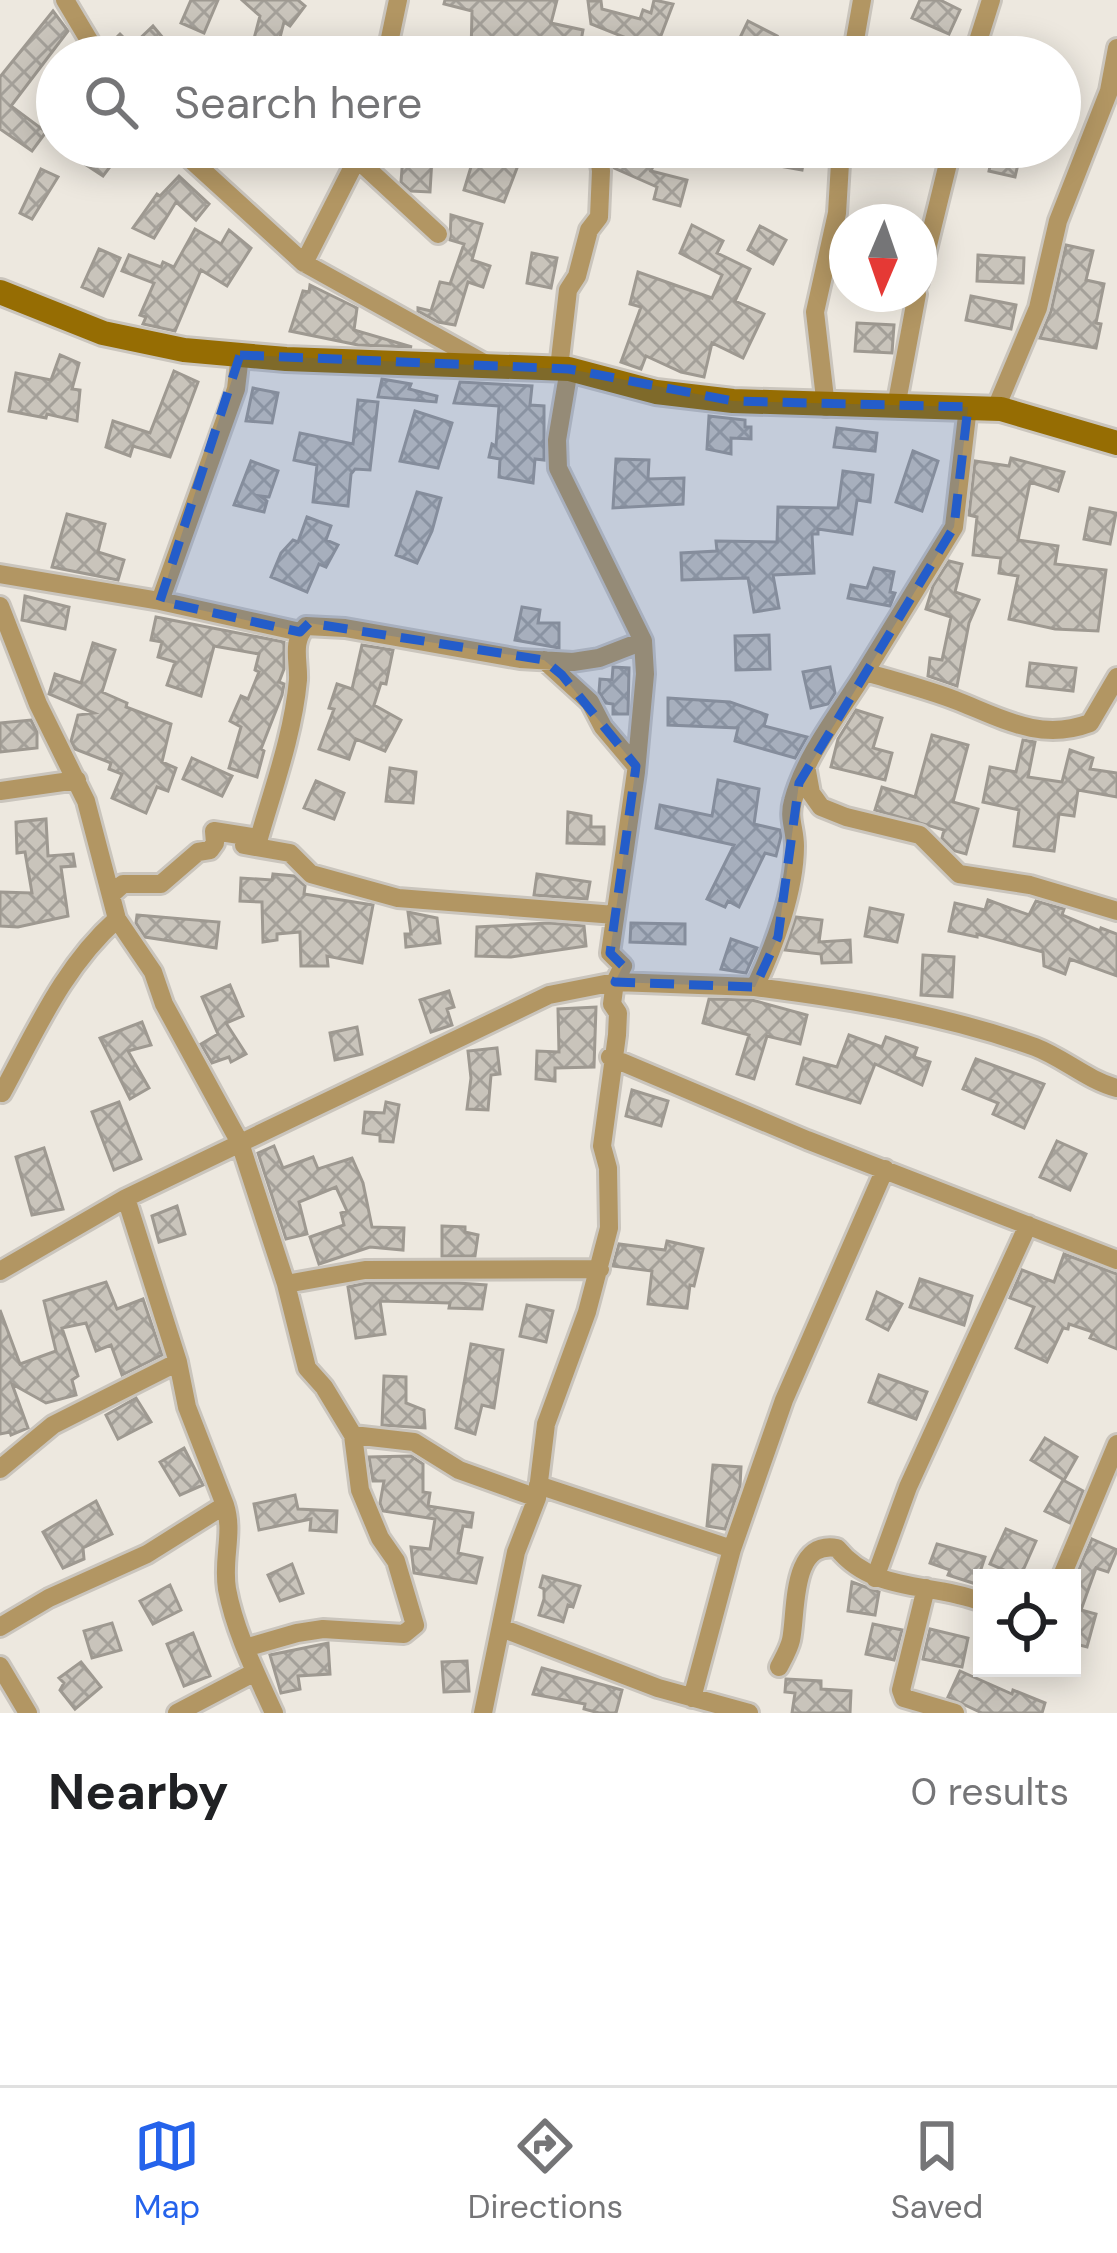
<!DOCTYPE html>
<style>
:root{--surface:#fff;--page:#f2f2f2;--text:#202124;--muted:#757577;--line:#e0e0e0;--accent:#2563eb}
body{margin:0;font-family:"DM Sans",sans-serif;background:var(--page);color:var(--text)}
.controls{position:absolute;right:36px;bottom:36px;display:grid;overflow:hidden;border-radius:0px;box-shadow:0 6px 30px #0003}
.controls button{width:108px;height:108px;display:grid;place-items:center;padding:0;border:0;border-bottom:3px solid var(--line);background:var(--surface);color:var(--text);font:60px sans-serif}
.compass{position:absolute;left:829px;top:204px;width:108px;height:108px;border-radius:50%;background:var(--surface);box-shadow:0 6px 30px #0003;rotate:182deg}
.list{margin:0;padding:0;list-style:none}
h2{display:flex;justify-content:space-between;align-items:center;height:156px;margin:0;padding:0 48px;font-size:51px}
h2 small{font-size:39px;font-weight:400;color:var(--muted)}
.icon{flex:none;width:66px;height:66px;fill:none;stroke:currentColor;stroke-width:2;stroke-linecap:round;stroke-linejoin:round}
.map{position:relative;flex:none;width:1117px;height:1713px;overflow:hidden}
.search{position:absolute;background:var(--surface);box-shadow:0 6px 30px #0003;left:36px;right:36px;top:36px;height:132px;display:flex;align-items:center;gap:30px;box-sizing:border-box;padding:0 42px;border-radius:66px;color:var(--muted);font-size:45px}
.sheet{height:372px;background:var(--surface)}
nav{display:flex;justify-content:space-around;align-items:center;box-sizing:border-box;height:168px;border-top:3px solid var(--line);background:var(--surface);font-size:33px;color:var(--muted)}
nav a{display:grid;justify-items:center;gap:6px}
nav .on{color:var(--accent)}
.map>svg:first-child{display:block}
</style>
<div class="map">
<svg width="1117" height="1713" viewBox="0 0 1117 1713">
<defs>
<pattern id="building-cross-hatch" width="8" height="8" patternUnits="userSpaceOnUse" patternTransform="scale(3)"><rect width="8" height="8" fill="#c9c4bb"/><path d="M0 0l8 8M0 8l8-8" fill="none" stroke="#a4a099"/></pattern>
</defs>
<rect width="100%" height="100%" fill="#ede8df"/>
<!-- building -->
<path fill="url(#building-cross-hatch)" stroke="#9e9991" stroke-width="3" d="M191,0H218L204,33L181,23Z
M242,0H298L305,6L290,26L284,22L275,57L251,50L260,16Z
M445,0H557L551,23L583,30L579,52L567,49L565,56L524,47L521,57L471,55L472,11L444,4Z
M654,0L673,4L657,46L681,57H628L634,41L591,24L588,1H601L602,9L640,19L643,10L651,13Z
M920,0H940L960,10L949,34L912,18Z
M53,11L68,31L11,106L46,132L32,151L0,129V77Z
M748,21L777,36L766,57L736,46Z
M153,26L179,57H112L108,46L120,34L132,46Z
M91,147H125L103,176L80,161Z
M477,147H525L504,202L464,190Z
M621,147L655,162L651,171L687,180L680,206L654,199L657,187L614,168Z
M731,147H806L802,170L774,165Z
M994,147H1022L1015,177L989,171Z
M403,156L432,158L430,192L411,191L401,182Z
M41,169L58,177L32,219L20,213Z
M179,176L209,204L196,220L176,202L154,238L133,228L157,194L160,196Z
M451,215L482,224L472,260L490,266L483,287L468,282L455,325L438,322L418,311V308L431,311L440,282L450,284L464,244L450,240Z
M692,225L723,241L717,253L750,269L735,301L764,314L743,358L712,343L704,377L681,372L646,356L641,369L621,362L641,307L630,304L638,272L712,298L722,275L680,253Z
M760,226L786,240L773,264L748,250Z
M195,229L221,244L229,230L251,248L227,286L201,270L175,331L143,324L146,317L140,315L154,283L122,271L129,255L161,267L163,262L174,267Z
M1066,245L1093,251L1086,280L1104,284L1096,323L1101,324L1096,348L1040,338L1051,311Z
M99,249L120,258L103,296L82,287Z
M532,253L557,258L551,288L527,283Z
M978,255L1024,258L1023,283L977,281Z
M310,285L357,308L354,330L412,347L358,345L290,331L303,291L309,292Z
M971,296L1016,305L1011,329L966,320Z
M857,323L894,325L892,353L855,351Z
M60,355L79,363L72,389L80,390L77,421L47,414L46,418L9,411L16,373L51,380Z
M174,371L198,382L170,457L133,446L130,456L106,447L113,421L150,433Z
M382,379L411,384L409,389L437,396L436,402L378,397Z
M460,382L532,386L530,405L544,406V460L535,459L533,483L499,477L500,459L489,457L492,444L496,446L499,406L454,403Z
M253,388L278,393L272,423L246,421Z
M358,400L378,402L370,470L355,469L351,474L348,506L313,502L317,465L294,460L300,433L353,444Z
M415,411L452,423L438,468L400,461Z
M709,416L745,420V427H751V439L731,438V454L707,449Z
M837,428L877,433L875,451L834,447Z
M913,451L938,461L922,511L896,502Z
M1011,458L1064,472L1058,491L1030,482L1018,540L1058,546L1055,564L1106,570L1098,631L1055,629L1009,619L1018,576L999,573L1001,558L973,555L977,517L969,515L975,461L1009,466Z
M616,459L649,460L648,479L684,478L683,504L613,508Z
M251,461L278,471L269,497L260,496L267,501L264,512L234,505Z
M843,471L873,475L870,502L857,500L852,534L818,529V534H812L814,573L773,575L779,608L754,612L748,578L682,580L681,553L717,551L716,541L777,542L778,507L838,508Z
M417,492L441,498L432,531L417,563L396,555Z
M1090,508L1116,513L1110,544L1084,539Z
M67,514L105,524L98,552L124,560L118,580L52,567Z
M307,517L331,526L326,540L338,545L326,567L319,564L307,592L271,577L281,553L293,540L298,542Z
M949,561L962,564L955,592L979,600L969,623L957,686L928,676L930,658L942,660L951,617L926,609L933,586Z
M874,568L894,572L890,592L895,593L890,606L848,598L851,585L867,588Z
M25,596L69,607L65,629L22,620Z
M522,607L540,610L538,623H559V648L515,640Z
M156,617L284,642V669L279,682L284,684L282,695L261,749L264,751L257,777L229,768L241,727L230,721L241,696L248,699L259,672L255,670L259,654L214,646L201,696L167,685L175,662L158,657L162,642L151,640Z
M769,635L770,669L736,670L735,636Z
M93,643L115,650L102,692L127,703L126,707L171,724L162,762L176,768L168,791L157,787L146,813L112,798L122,774L109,769L111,763L75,749L71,741L78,715L94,713L49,694L55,674L81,683Z
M362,645L393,650L386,684L381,683L374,705L401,720L385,751L356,739L349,759L319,749L334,709L329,708L337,684L352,689Z
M1030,663L1076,668L1073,691L1027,686Z
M613,667L629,668L628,714H613V704L606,703L599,692L600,679L612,680Z
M830,667L835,693L828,704L811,708L803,672Z
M668,698L730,702L767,715L764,726L807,737L795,758L735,741L738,728L668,725Z
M856,710L882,718L873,748L892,753L885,780L831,767L838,739Z
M31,720L37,732V748L0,752V723Z
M932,735L968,745L953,802L978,809L966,854L955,851L942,838L944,830L875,810L882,787L915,797Z
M1023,740L1035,742L1028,777L1062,782L1070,750L1093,758L1090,769L1117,773V797L1078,790L1074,816L1059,814L1054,851L1014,846L1019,810L983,802L990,767L1016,772Z
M192,758L232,776L222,796L183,779Z
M390,768L416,772L413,803L386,801Z
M718,780L759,789L754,824L780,830L781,836L776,856L765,853L739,907L728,901L725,907L707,899L734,845L656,828L660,805L712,816Z
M316,781L344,793L334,819L304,808Z
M568,812L591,816V827H604V844L567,843Z
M46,819L48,856L73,854L75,866L61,867L68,916L18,927L0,926V892L32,893L25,852L17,853L16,822Z
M273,874L294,876L305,886L304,894L373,905L362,963L327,956L328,966H301L300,932L277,934V940L263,942L262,902L240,901L241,878L272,880Z
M537,874L590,882L587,899L534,895Z
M988,900L1029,915L1036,901L1064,909L1062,915L1100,931L1101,928L1117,934V976L1070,959L1065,974L1044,966L1043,952L977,934V937L949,931L955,903L985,910Z
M870,908L903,915L897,942L865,936Z
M408,912L437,918L440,943L406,947L405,934H411Z
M137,915L219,922L216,948L145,937L136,923Z
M796,917L822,920L819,942L850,940L851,962L822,963L821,954L785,950Z
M549,923L584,926L586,946L511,957L476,956L477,927Z
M631,923L685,924V944L630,942Z
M731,939L757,948L746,973L721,969Z
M923,955L954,957L952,997L921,995Z
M230,985L243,1016L226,1023L246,1054L231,1062L229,1057L212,1063L201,1044L218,1034L202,997Z
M449,991L454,1007L447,1009L452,1025L431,1032L420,1000Z
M709,999L752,1000L807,1015L800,1044L767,1036L754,1079L737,1074L749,1035L703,1023Z
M596,1007L594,1067L555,1068V1081L536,1079L537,1051L559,1052L558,1009Z
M142,1022L151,1045L128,1051L149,1088L130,1099L100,1038Z
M357,1027L362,1054L335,1060L330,1033Z
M849,1035L882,1047L886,1037L917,1048L914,1057L930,1062L922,1085L875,1064L860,1103L797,1084L804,1058L837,1067Z
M497,1048L500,1074L491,1075L488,1110L467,1109L471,1078L468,1051Z
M976,1059L1044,1084L1024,1128L993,1114L998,1103L963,1089Z
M632,1090L668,1101L661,1126L626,1116Z
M119,1102L141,1159L114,1170L92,1112Z
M386,1102L399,1105L393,1142L380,1141V1135L363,1133L365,1112L384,1113Z
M1057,1141L1086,1154L1070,1190L1040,1177Z
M274,1146L283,1168L313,1157L318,1169L352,1158L363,1183L372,1227L404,1228L403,1250L370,1247L319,1264L310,1237L344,1225L341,1213L347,1211L336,1187L299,1202L307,1234L286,1239L258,1153Z
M44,1148L63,1209L32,1215L16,1157Z
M177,1206L185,1234L159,1242L152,1216Z
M442,1226L465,1227V1232L478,1235L475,1256H442Z
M667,1241L703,1249L694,1286L690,1285L687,1308L648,1304L652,1271L613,1266L619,1244L665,1250Z
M1064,1254L1117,1274V1349L1090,1338L1093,1332L1069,1324L1068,1329L1063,1328L1047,1362L1016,1348L1034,1307L1010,1298L1022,1270L1054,1282Z
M920,1279L972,1296L964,1325L910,1307Z
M106,1282L117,1309L143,1299L162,1355L122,1375L111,1345L96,1351L86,1323L62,1328L78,1376L72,1380L76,1395L46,1403L12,1384L28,1428L11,1435L10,1432L0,1434V1310L20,1364L56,1351L44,1301Z
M366,1283H458L486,1285L482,1309L449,1308L450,1303L380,1301L385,1334L356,1338L348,1287Z
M877,1292L902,1304L888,1330L867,1319Z
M527,1305L553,1311L546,1342L520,1336Z
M471,1344L503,1350L494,1408L482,1405L475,1434L456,1428Z
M879,1375L927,1392L916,1419L869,1402Z
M384,1376L406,1377V1403L424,1410L425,1428L382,1425Z
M136,1398L151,1422L118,1439L106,1415Z
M1045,1438L1077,1457L1064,1480L1031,1460Z
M184,1448L203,1485L180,1495L160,1462Z
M411,1456L423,1464V1492L430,1493L428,1506L473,1513L471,1527L463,1526L458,1553L482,1558L476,1583L414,1573L411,1547L430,1549L435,1519L383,1511L380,1503L384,1481H373L369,1457Z
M713,1465L741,1467L740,1486L725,1529L707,1526Z
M1063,1480L1083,1491L1070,1523L1045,1511Z
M295,1495L298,1509L337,1511L336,1532L310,1530L311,1519L259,1530L254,1504Z
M96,1501L112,1534L83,1548L84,1559L63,1568L43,1532Z
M1006,1529L1036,1541L1020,1577L990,1564Z
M1092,1539L1117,1550L1108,1572L1096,1568L1081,1610L1096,1614L1087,1647L1072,1643V1585Z
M937,1544L985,1557L976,1584L948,1575L950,1570L930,1563Z
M292,1564L303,1593L280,1601L268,1575Z
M543,1576L580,1586L573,1607L568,1605L563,1622L539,1615L544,1599V1589L540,1587Z
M852,1582L879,1592L875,1615L848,1611Z
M170,1585L181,1610L153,1624L140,1601Z
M112,1623L121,1650L92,1658L84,1631Z
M873,1624L902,1630L894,1660L866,1654Z
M930,1629L968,1638L962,1667L923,1659Z
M193,1633L210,1676L184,1686L167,1644Z
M328,1643L330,1674L298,1676L300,1689L281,1693L270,1655Z
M467,1661L469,1691L444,1692L442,1662Z
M81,1662L101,1687L75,1709L60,1690L64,1683L59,1678Z
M542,1668L622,1690L616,1713H599L584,1709L585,1704L533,1694Z
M960,1671L1012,1694L1013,1690L1045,1703L1042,1713H982L948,1697Z
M786,1679L821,1681V1689L851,1691L850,1713H792L795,1693L785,1692Z"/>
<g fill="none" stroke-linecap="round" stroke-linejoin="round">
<!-- street casing -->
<g stroke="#cac5bd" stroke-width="24">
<path id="street" d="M65,0L99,57
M386,57L398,0
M852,57L862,0
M973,57L991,0
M177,147L304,263
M363,147L304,263L484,363
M359,161L438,234
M919,282L952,147
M559,368L568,290L577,276L589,230L599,217L601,171L598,150L581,147
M826,407L815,312L837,213L841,147
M896,407L917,294
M996,408L1038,308L1058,221L1109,91L1117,48
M0,574L160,601L236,389L240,355
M160,601L300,632
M0,606L38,704L86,801L117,919C63,967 36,1031 2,1093
M544,660L590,702L603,727L636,766
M865,672L954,527L968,407
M807,771L811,793L821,807L846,817L920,835L959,874L1030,885L1117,911
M0,791L77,780
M244,845L290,853L311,874L398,898L615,915
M113,893L123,884H161L198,852L210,850L215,843L214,831L259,838C274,786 293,734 298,680C299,660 291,643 306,626L345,628L520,659L573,662L599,658L643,641
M117,919L153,972L164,1004L240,1143L286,1284L365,1270L600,1269
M755,987C850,999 945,1015 1035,1047C1064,1058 1087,1080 1117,1088
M610,1057L807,1140L1117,1260
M0,1271L126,1198L549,995L615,982L755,987C774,947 795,891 795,846C795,829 788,818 793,801C805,755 841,711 865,672C895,681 926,689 955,700C1001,718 1040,742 1090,723L1117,677
M286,1284L307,1368L324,1387L353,1435L414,1442L459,1470L537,1498
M0,1469L53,1425L178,1362
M538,1485L732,1549
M225,1505C234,1533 222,1559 227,1589C235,1632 256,1673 274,1713
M875,1578L908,1487L1028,1225
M1061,1578L1117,1444
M926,1588L901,1690L904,1698L955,1713
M0,1627L49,1598L147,1554L225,1505L187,1407L178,1362L126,1198
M501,1628L658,1688L749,1713
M245,1648L297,1633L323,1629L404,1634L415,1625L396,1561L380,1538L360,1490L353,1435
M0,1666L28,1713
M779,1667C783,1659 789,1649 791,1640C797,1612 790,1540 837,1548C874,1594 932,1582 982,1602
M692,1698L732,1549L784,1400L885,1169
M177,1713L255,1672
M483,1713L516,1552L537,1498L546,1424L587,1312L609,1228L608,1168L602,1146L617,1035L618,1013L612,1004L615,982L623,966L610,953L636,772L645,674L643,641L558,468L557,440L569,369"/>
</g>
<!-- secondary casing -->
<g stroke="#cac5bd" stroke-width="30">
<path id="secondary" d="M0,292L103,333L184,350L286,359L569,369L656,392L733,401L1001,409L1117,443"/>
</g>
<!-- street -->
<use href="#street" stroke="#b29663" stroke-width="18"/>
<!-- secondary -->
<use href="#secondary" stroke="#966d03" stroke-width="24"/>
</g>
<!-- marked area -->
<path fill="#245dca" fill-opacity="0.2" stroke="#245dca" stroke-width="9" stroke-dasharray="24 15" stroke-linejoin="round" d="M240,355L569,369L733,401L968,407L954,527L799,783L778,937L755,987L615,982L623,966L610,953L636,766L562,675L544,660L309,623L300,632L160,601Z"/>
</svg>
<div class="controls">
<button><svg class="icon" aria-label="locate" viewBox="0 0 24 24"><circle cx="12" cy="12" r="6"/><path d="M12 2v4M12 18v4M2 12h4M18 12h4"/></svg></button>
</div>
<svg class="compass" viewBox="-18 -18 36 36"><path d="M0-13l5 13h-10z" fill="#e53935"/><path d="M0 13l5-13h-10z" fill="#757577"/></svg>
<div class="search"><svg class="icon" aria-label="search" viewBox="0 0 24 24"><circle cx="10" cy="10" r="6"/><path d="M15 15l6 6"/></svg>Search here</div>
</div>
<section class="sheet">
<h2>Nearby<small>0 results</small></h2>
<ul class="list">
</ul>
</section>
<nav>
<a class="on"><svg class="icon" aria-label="map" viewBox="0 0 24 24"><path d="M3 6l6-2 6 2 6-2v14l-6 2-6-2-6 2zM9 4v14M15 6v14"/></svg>Map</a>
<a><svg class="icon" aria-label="directions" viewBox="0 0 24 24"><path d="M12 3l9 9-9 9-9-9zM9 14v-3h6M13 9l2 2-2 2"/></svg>Directions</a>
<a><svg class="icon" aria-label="saved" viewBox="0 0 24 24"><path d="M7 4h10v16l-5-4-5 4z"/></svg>Saved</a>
</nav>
